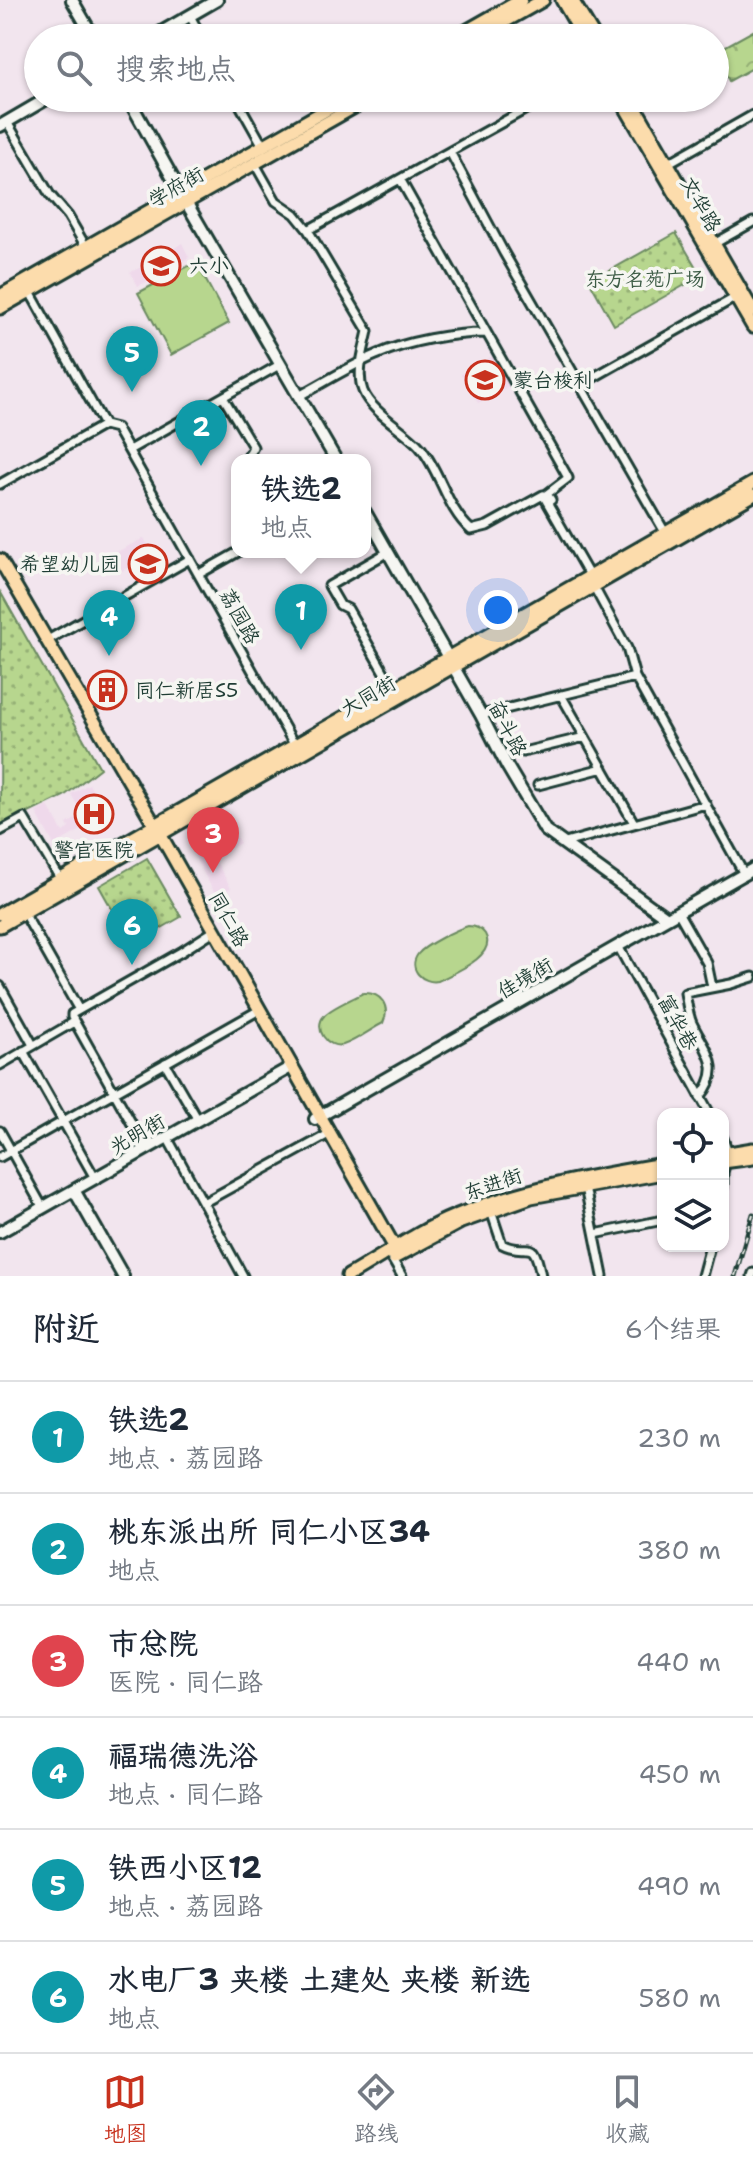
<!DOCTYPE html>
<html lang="zh">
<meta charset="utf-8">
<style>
:root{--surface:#fff;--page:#f6f6f7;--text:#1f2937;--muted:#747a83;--line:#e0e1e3;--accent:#c8321e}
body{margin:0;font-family:"Shantell Sans","LXGW WenKai TC",sans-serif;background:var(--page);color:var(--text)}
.controls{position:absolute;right:24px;bottom:24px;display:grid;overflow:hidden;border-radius:16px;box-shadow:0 2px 6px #0004}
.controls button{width:72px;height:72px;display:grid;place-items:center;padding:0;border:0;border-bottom:2px solid var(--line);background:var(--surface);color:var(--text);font:40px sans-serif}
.you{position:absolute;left:498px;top:610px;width:28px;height:28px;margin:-20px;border:6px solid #fff;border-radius:50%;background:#1a73e8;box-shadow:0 0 0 12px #1a73e833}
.badge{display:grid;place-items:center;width:52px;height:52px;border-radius:50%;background:var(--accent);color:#fff;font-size:26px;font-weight:700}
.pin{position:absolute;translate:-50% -66px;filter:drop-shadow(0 2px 4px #0008)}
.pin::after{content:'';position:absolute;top:42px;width:28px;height:24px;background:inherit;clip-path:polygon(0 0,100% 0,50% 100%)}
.popup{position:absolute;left:231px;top:454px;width:140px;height:104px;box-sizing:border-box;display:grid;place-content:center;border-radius:16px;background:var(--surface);filter:drop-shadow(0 2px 6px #0005);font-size:26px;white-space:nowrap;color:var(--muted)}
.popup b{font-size:30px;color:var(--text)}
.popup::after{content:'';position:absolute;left:50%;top:100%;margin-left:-16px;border:16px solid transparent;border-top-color:var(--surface)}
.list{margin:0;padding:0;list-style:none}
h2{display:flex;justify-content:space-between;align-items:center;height:104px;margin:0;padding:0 32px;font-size:34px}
h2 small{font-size:26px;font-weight:400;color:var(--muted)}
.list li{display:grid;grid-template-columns:52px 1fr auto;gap:24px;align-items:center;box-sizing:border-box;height:112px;padding:0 32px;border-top:2px solid var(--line)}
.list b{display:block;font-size:30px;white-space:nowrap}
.list p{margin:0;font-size:26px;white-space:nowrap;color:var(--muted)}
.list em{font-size:26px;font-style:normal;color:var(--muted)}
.icon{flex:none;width:44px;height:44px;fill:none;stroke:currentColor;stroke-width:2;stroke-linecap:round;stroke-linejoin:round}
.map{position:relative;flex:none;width:753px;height:1276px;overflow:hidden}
.search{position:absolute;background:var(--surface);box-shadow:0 2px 6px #0004;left:24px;right:24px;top:24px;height:88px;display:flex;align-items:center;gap:20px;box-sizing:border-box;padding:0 28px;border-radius:44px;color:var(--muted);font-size:30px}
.sheet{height:776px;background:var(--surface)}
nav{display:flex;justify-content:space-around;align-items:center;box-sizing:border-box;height:112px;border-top:2px solid var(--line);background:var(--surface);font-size:22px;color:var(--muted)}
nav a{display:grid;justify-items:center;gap:4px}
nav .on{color:var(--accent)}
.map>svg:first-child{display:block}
</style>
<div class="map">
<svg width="753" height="1276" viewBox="0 0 753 1276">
<defs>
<pattern id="forest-crowns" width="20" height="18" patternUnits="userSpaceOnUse" patternTransform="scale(2)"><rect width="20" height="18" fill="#b7d68e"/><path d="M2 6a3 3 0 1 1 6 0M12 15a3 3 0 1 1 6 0" fill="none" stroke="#94af75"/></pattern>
<pattern id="park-dots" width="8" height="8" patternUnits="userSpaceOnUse" patternTransform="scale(2)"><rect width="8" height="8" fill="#b7d68e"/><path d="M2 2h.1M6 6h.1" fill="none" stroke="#94af75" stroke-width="1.8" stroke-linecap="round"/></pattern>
</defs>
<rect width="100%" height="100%" fill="#f2e5ee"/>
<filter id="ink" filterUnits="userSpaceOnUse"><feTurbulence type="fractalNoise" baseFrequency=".0125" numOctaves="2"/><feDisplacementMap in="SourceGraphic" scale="16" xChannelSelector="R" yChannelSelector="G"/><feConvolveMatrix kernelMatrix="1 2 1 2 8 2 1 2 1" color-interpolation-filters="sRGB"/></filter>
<g filter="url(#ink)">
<!-- built -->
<path fill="#efd9eb" d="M182,243L189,257L170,270L169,268L158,275V277L138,286L130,272L149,264L148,262L164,255Z
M493,356L509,386L478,403L461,374Z
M144,538L153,555L122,571L113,554Z
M89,784L107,816L54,845L36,812L48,806L63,832L69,828L67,824L77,818L80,822L85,820L71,794Z
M227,821L240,843L214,858L231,888L216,895L193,854L194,839Z"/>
<!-- forest -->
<path fill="url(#forest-crowns)" stroke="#6b8a61" stroke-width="2" d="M753,31V68L729,81L715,52Z"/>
<!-- park -->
<path fill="url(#park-dots)" stroke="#6b8a61" stroke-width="2" d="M676,233L701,276L614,325L590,282Z
M1,593L100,768L64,796L0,827Z
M147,858L181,917L132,945L99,886Z"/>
<!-- pitch -->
<path fill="#b7d68e" stroke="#6b8a61" stroke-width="2" d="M196,262L229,323L171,355L138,293Z
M468,926C475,926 481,928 485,934C498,956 453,973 438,981C423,984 407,969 418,954C425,945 457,929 468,926Z
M363,993C381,992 391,1006 383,1023C371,1029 356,1041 343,1045C327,1049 313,1028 324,1016C330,1008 353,999 363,993Z"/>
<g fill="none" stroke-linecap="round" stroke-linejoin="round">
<!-- street casing -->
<g stroke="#1f3d34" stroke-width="13">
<path id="street" d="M190,16L202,38
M236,98L263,146
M7,122L50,195L68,216L86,247
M450,152L504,253L666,534
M255,164L276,201L295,214L308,230L368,331C364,350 356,373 363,391C372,413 404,429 420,447C441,472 446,508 471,530L487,526L543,495L590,577
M665,165L753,115
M400,179L546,98
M308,230L400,179L566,474L568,478L547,494L551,500
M712,245L753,222
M30,292L104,425
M580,385L738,296
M299,396C325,382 350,366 376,355C407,341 452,333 486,333
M223,397L253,447L246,460
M104,425L116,428L295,746
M129,450L281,364
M0,484L104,425
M388,552L329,586L340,605L348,609L394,690
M199,574L238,552
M594,587L627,648L635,677L744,874
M46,641L190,559
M561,695L634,823
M481,715L635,677
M523,752L585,737
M538,785L603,768
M0,831L24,818L61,880
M565,843L706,804
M678,912L707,963L712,987
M24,913L79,1010
M618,946L710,1114
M0,986L33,1045
M23,1051L95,1178
M165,1063L198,1120
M0,1065L74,1022
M700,1097C725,1067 706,1052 692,1023C688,1014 687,1003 685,993L731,984L753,977
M0,1131L43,1208
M167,1137L243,1276
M723,1138L728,1153L723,1173V1188
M146,1149L72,1017V1014L181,952L209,934
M0,1157L254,1013
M585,1187L603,1276
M203,1203L325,1136
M491,1211L502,1244C528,1258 533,1232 541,1276
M595,1234L663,1220
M392,1259L402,1276
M702,1276L710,1246
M752,1276L753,1273"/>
</g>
<!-- secondary casing -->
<g stroke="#1f3d34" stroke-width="16">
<path id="secondary" d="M72,0L94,38
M151,38L217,0
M128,98L186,202L336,460
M0,126L48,98
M365,512L481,715L507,766L545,830L667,918
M315,1119L753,869
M74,1190L123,1276
M0,1232L291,1067"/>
</g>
<!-- primary casing -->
<g stroke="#1f3d34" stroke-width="17">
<path id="primary" d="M562,0L584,38
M572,0L595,38
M454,38L521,0
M476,38L543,0
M620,98L753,327
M630,98L753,311
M0,296L347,98
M0,308L370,98
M0,560L160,834L399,1255
M0,914L753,483
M0,926L753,495
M723,1154L753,1149
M723,1162L753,1158
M394,1258L461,1222L531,1197L663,1173
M348,1276C383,1256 418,1231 455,1216C522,1188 592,1176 663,1164"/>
</g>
<!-- street -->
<use href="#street" stroke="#f6f6f2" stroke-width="7"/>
<!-- secondary -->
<use href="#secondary" stroke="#f6f6f2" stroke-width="10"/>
<!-- primary -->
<use href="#primary" stroke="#fcdcac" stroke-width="11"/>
<!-- rail casing -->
<g stroke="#1f3d34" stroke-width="5">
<path id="rail" d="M735,1276L753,1214"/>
</g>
<!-- rail -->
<use href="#rail" stroke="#f6f6f2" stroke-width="2" stroke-dasharray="6" stroke-linecap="butt"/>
</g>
</g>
<!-- icons -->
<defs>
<g id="school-ring" transform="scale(2)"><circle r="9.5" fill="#f6f6f2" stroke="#c8321e" stroke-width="1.5"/><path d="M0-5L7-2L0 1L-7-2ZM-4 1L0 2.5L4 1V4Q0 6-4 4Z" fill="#c8321e"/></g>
<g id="building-ring" transform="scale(2)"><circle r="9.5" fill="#f6f6f2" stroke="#c8321e" stroke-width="1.5"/><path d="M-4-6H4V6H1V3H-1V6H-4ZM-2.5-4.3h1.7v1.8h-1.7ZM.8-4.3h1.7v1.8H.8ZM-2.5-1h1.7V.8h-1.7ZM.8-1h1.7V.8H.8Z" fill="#c8321e"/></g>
<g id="hospital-ring" transform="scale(2)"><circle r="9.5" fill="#f6f6f2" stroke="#c8321e" stroke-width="1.5"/><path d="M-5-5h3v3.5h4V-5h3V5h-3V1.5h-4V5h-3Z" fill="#c8321e"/></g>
</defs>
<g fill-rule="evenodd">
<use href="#school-ring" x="161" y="266"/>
<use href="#school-ring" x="485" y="380"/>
<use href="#school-ring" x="148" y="564"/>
<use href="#building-ring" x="107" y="690"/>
<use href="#hospital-ring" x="94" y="814"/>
</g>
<g text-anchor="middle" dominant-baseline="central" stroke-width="7" stroke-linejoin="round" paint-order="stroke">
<!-- street labels -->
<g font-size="20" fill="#1f3d34" stroke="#f6f6f2">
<text transform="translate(176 187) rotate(-30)">学府街</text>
<text transform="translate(701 204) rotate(60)">文华路</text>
<text transform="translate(240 616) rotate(61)">荔园路</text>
<text transform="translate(368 696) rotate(-30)">大同街</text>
<text transform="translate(508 728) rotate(63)">奋斗路</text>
<text transform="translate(229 919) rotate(61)">同仁路</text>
<text transform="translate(525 978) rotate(-30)">佳境街</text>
<text transform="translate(678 1022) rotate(61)">富华巷</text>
<text transform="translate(137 1134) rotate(-30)">光明街</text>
<text transform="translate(493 1184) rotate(-19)">东进街</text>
</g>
<!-- poi labels -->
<g font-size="20" fill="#1f3d34" stroke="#f6f6f2" text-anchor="start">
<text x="189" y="266">六小</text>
<text x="513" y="380">蒙台梭利</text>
<text x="120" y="564" text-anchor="end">希望幼儿园</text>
<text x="135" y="690">同仁新居S5</text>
<text x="94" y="850" text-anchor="middle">警官医院</text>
</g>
<!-- park labels -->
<g font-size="20" fill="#3d5c46" stroke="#f6f6f2">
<text x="645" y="279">东方名苑广场</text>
</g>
</g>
</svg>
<div class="controls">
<button><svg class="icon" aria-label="locate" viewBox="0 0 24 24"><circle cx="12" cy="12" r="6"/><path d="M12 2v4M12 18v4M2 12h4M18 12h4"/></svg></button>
<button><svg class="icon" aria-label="layers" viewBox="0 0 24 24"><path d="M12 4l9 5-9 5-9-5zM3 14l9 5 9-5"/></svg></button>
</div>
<div class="you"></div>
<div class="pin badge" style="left:301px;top:650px;background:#0f9aa8">1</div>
<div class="popup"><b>铁选2</b>地点</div>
<div class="pin badge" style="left:201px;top:466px;background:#0f9aa8">2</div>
<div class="pin badge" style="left:213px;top:873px;background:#e0444e">3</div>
<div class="pin badge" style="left:109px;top:656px;background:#0f9aa8">4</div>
<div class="pin badge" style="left:132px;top:392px;background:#0f9aa8">5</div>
<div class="pin badge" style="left:132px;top:965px;background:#0f9aa8">6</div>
<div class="search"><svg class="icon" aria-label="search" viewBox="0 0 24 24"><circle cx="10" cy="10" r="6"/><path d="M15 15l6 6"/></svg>搜索地点</div>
</div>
<section class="sheet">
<h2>附近<small>6个结果</small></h2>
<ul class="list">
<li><span class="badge" style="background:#0f9aa8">1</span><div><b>铁选2</b><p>地点 · 荔园路</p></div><em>230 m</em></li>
<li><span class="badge" style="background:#0f9aa8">2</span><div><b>桃东派出所 同仁小区34</b><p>地点</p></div><em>380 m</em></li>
<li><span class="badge" style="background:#e0444e">3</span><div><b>市总院</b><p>医院 · 同仁路</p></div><em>440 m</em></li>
<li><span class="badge" style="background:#0f9aa8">4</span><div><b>福瑞德洗浴</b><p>地点 · 同仁路</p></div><em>450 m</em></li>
<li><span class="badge" style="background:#0f9aa8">5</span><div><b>铁西小区12</b><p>地点 · 荔园路</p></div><em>490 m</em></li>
<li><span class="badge" style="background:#0f9aa8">6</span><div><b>水电厂3 夹楼 土建处 夹楼 新选</b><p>地点</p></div><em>580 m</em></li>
</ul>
</section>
<nav>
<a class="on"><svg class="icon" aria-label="map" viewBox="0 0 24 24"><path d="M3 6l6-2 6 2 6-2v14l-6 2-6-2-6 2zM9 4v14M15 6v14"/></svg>地图</a>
<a><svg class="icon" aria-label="directions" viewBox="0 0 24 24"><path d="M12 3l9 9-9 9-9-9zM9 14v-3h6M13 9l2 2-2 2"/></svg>路线</a>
<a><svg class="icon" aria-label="saved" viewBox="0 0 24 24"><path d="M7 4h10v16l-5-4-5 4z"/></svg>收藏</a>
</nav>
